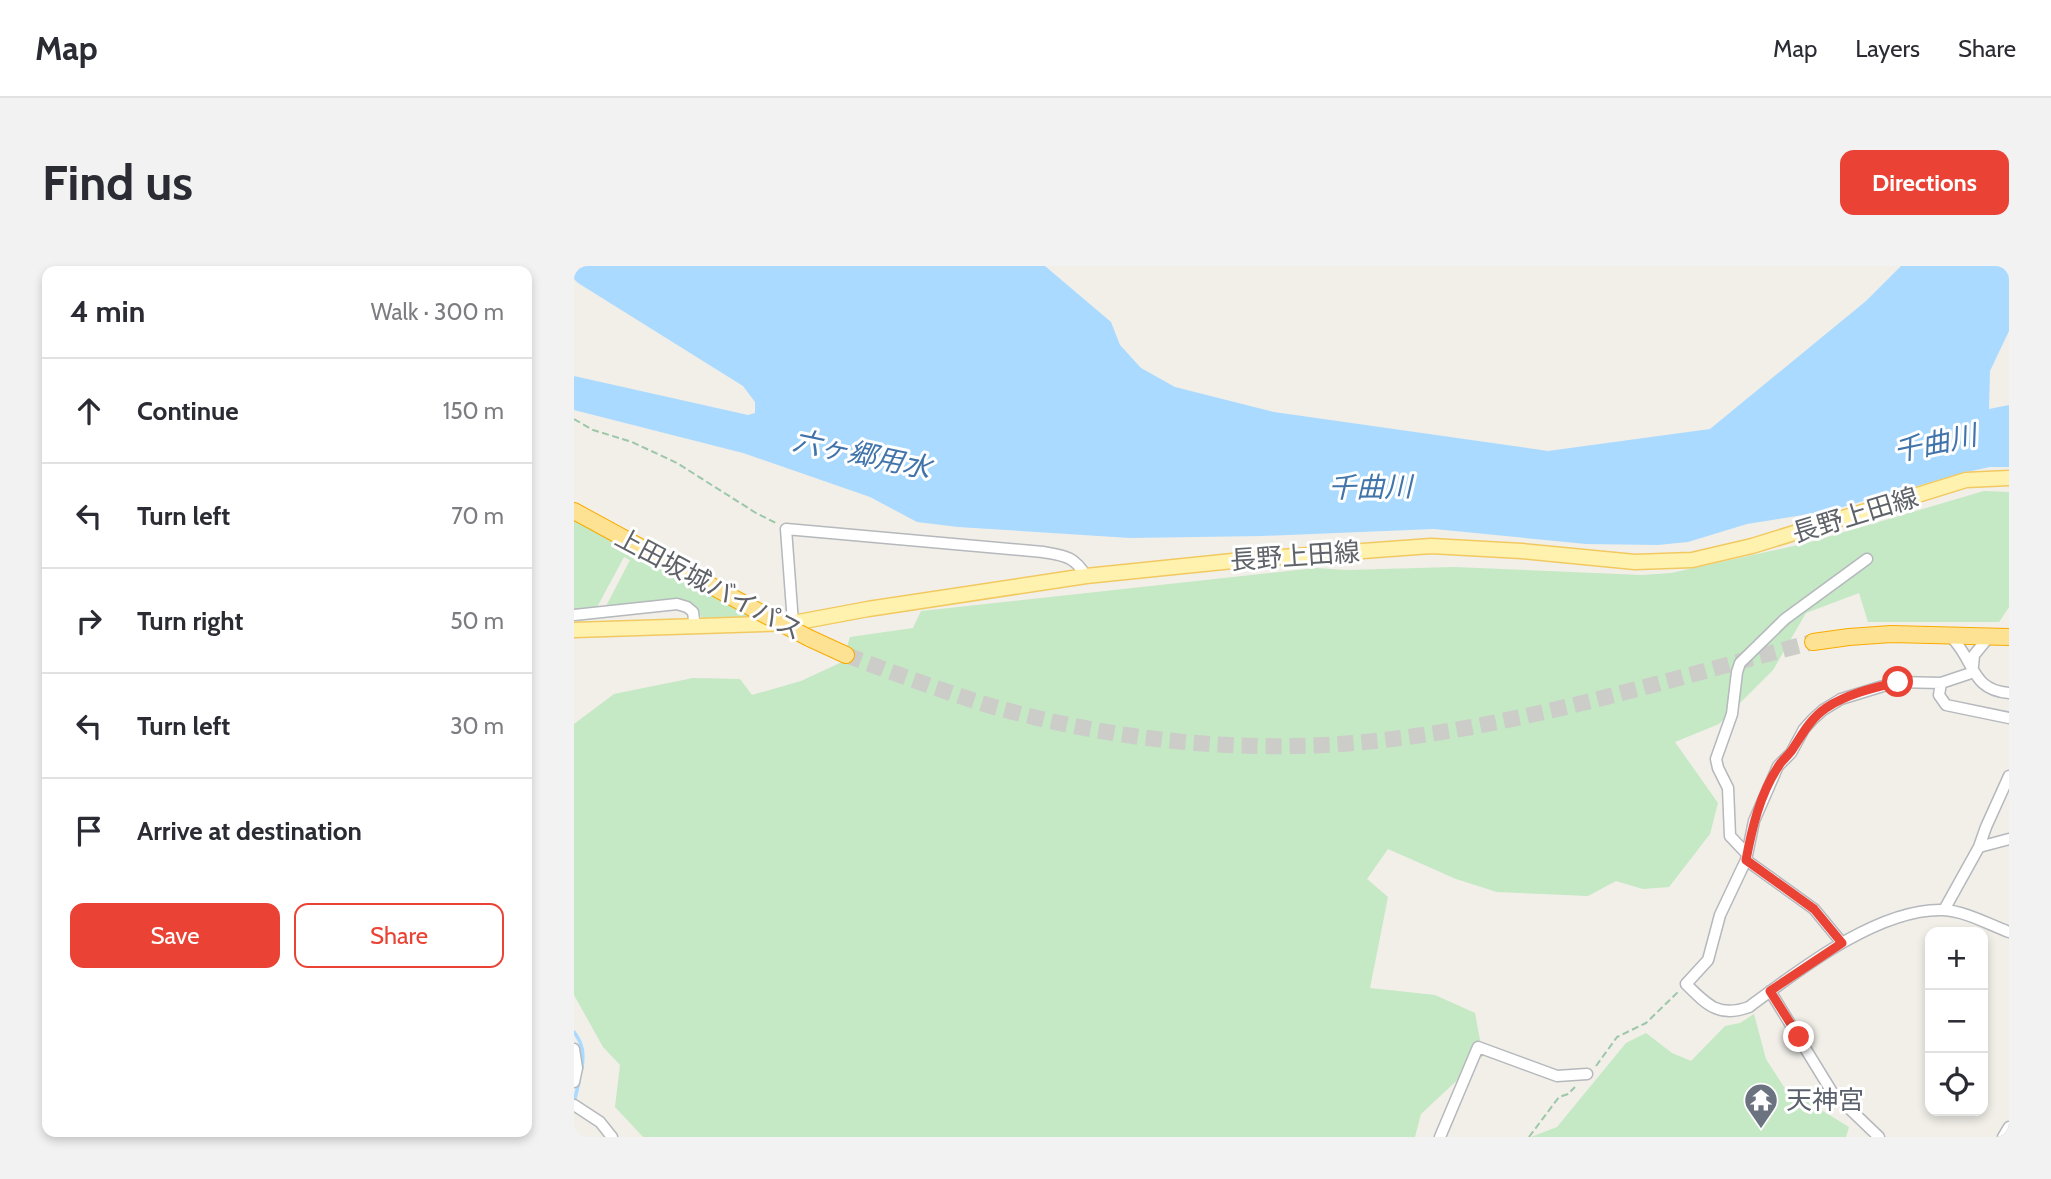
<!DOCTYPE html>
<meta charset="utf-8">
<style>
:root{--surface:#fff;--page:#f2f2f3;--text:#2b2b33;--muted:#7c7c81;--line:#e1e1e2;--accent:#ea4335}
body{margin:0;font-family:Cabin,"Noto Sans JP",sans-serif;background:var(--page);color:var(--text)}
.controls{position:absolute;right:21px;bottom:21px;display:grid;overflow:hidden;border-radius:14px;box-shadow:0 4px 10px #0003}
.controls button{width:63px;height:63px;display:grid;place-items:center;padding:0;border:0;border-bottom:2px solid var(--line);background:var(--surface);color:var(--text);font:35px sans-serif}
.stop{position:absolute;width:21px;height:21px;margin:-16px;border:5px solid #ea4335;border-radius:50%;background:#fff}
.stop.end{background:#ea4335;border-color:#fff;box-shadow:0 2px 7px #0008}
.list{margin:0;padding:0;list-style:none}
h2{display:flex;justify-content:space-between;align-items:center;height:91px;margin:0;padding:0 28px;font-size:30px}
h2 small{font-size:23px;font-weight:400;color:var(--muted)}
.list li{display:grid;grid-template-columns:46px 1fr auto;gap:21px;align-items:center;box-sizing:border-box;height:105px;padding:0 28px;border-top:2px solid var(--line)}
.list b{display:block;font-size:26px;white-space:nowrap}
.list em{font-size:23px;font-style:normal;color:var(--muted)}
.actions{display:flex;gap:14px;padding:21px 28px}
.actions a{flex:1;padding:16px 0;border:2px solid var(--accent);border-radius:14px;text-align:center;font-size:24px;color:var(--accent)}
.actions .main{background:var(--accent);color:#fff}
.icon{flex:none;width:38px;height:38px;fill:none;stroke:currentColor;stroke-width:2;stroke-linecap:round;stroke-linejoin:round}
.map{position:relative;flex:none;width:1435px;height:871px;overflow:hidden;border-radius:14px}
header{display:flex;align-items:center;gap:42px;box-sizing:border-box;height:98px;padding:0 35px;background:var(--surface);border-bottom:2px solid var(--line)}
header strong{font-size:33px}
nav{display:flex;gap:38px;margin-inline-start:auto;font-size:24px}
.intro{display:flex;align-items:center;justify-content:space-between;box-sizing:border-box;height:168px;padding:0 42px}
h1{margin:0;font-size:49px}
.button{padding:18px 32px;border-radius:14px;background:var(--accent);color:#fff;font-size:24px;font-weight:700}
main{display:flex;gap:42px;padding:0 42px}
aside{flex:1;background:var(--surface);border-radius:14px;box-shadow:0 4px 10px #0003}
.map>svg:first-child{display:block}
</style>
<header>
<strong>Map</strong>
<nav><a>Map</a><a>Layers</a><a>Share</a></nav>
</header>
<div class="intro"><h1>Find us</h1><a class="button">Directions</a></div>
<main>
<aside>
<h2>4 min<small>Walk · 300 m</small></h2>
<ul class="list">
<li><svg class="icon" aria-label="ahead" viewBox="0 0 24 24"><path d="M12 20V5M6 11l6-6 6 6"/></svg><div><b>Continue</b></div><em>150 m</em></li>
<li><svg class="icon" aria-label="left" viewBox="0 0 24 24"><path d="M17 20v-9H6M10 6l-5 5 5 5"/></svg><div><b>Turn left</b></div><em>70 m</em></li>
<li><svg class="icon" aria-label="right" viewBox="0 0 24 24"><path d="M7 20v-9h11M14 6l5 5-5 5"/></svg><div><b>Turn right</b></div><em>50 m</em></li>
<li><svg class="icon" aria-label="left" viewBox="0 0 24 24"><path d="M17 20v-9H6M10 6l-5 5 5 5"/></svg><div><b>Turn left</b></div><em>30 m</em></li>
<li><svg class="icon" aria-label="arrive" viewBox="0 0 24 24"><path d="M6 21V4h12l-3 4 3 4H6"/></svg><div><b>Arrive at destination</b></div></li>
</ul>
<div class="actions"><a class="main">Save</a><a>Share</a></div>
</aside>
<div class="map">
<svg width="1435" height="871" viewBox="0 0 1435 871">
<rect width="100%" height="100%" fill="#f1efe8"/>
<!-- green -->
<path fill="#c5e8c5" d="M1410,225L1435,226V341L1425,356H1294L1285,327L1232,347L1199,404L1145,458L1101,476L1144,537L1136,568L1095,621L1069,623L1042,615L1014,630L923,626L882,613L814,583L793,613L814,631L796,722L861,729L901,747L909,790L847,848L841,871H69L41,841L46,799L29,781L0,729V458L40,428L119,412L166,413L178,429L227,415L268,396L276,371L339,362L347,345L742,302L772,304L880,301L1068,309L1097,307L1233,277Z
M0,254L177,351L129,353L120,341L30,344L56,294L50,291L21,345L0,346Z
M1180,748L1192,793L1210,821L1275,861L1272,871H957L983,861L1052,777L1072,767L1098,787L1117,795L1151,760L1166,757Z"/>
<!-- water -->
<path fill="#aadaff" d="M0,0H471L537,56L546,79L567,102L601,121L700,146L974,185L1136,163L1292,35L1327,0H1435V65L1416,105L1415,143L1435,139V201H1416L1393,206L1254,245L1173,258L1114,276L1084,279L1012,278L860,263L688,270L556,272L384,261L343,256L296,231L169,187L0,144V110L174,149L181,147V136L169,120L4,17L0,13Z"/>
<g fill="none" stroke-linecap="round" stroke-linejoin="round">
<!-- stream -->
<path stroke="#aadaff" stroke-width="3.5" d="M0,766C9,778 10,787 8,802
M0,836L5,816"/>
<!-- highway-tunnel -->
<path stroke="#ccccc8" stroke-width="16" stroke-dasharray="16 8" stroke-linecap="butt" d="M272,389C320,407 368,425 417,440C533,473 659,487 779,477C936,464 1088,415 1239,376"/>
<!-- minor casing -->
<g stroke="#b5b8bc" stroke-width="13">
<path id="minor" d="M0,349L103,338L113,341L119,346L121,361
M219,357L212,263L469,286C491,290 500,290 512,310
M1377,371C1401,394 1396,424 1435,427
M1399,400L1400,389L1414,372
M1400,406L1367,417L1323,416L1306,421L1267,433L1249,444L1239,453L1230,463L1217,487L1204,500L1180,555L1172,594L1146,649L1134,694L1112,718C1133,739 1145,752 1175,741C1225,704 1304,642 1369,644C1391,645 1414,658 1435,666
M1367,417L1365,429L1372,439L1435,452
M1405,581L1435,573
M1173,588L1156,570L1154,522L1144,502L1142,493L1158,448L1163,406L1166,397L1211,353L1293,293
M1172,594L1240,643L1268,677
M1370,644L1405,581L1412,561L1435,510
M1196,725L1258,826L1305,871
M0,783L3,802L0,816
M0,839L26,856L38,871
M866,871L904,781L983,810L1013,808
M1429,871L1435,861"/>
</g>
<!-- major casing -->
<g stroke="#f2c960" stroke-width="17">
<path id="major" d="M0,364L219,357L294,343L512,310L678,293L857,280L948,285L1061,296L1118,294L1178,280L1392,214L1435,212"/>
</g>
<!-- highway casing -->
<g stroke="#f9ab00" stroke-width="18">
<path id="highway" d="M0,245L178,342
M235,372L272,389
M1239,376L1275,371L1317,368L1435,371"/>
</g>
<!-- path -->
<path stroke="#9cc7a9" stroke-width="2" stroke-dasharray="7 3.5" stroke-linecap="butt" d="M0,153L19,164L58,176L103,197L182,247L202,257
M1022,800L1043,771L1072,757L1105,725
M955,871L985,831L994,828L1001,821"/>
<!-- minor -->
<use href="#minor" stroke="#fff" stroke-width="10"/>
<!-- major -->
<use href="#major" stroke="#fff2af" stroke-width="14"/>
<!-- highway -->
<use href="#highway" stroke="#fde293" stroke-width="16"/>
<!-- highway-bridge casing -->
<g stroke="#f9ab00" stroke-width="18" stroke-linecap="butt">
<path id="highway-bridge" d="M178,342L235,372"/>
</g>
<!-- highway-bridge -->
<use href="#highway-bridge" stroke="#fde293" stroke-width="16"/>
</g>
<g fill="none" stroke-linecap="round" stroke-linejoin="round">
<!-- route -->
<path stroke="#ea4335" stroke-width="9" d="M1225,771L1196,725L1268,677L1240,643L1172,594C1178,562 1186,528 1204,501C1207,495 1214,490 1218,484C1228,469 1236,453 1252,442C1273,428 1299,422 1324,416"/>
</g>
<!-- icons -->
<defs>
<g id="temple-pin" transform="scale(1.75)"><path d="M0 17L-7.5 6A9.5 9.5 0 1 1 7.5 6Z" fill="#6b7280" stroke="#fff"/><path d="M0-6L5-2H3V0L6.5 2.5H4V6H1.5V3h-3V6H-4V2.5H-6.5L-3 0V-2H-5Z" fill="#fff"/></g>
</defs>
<g fill-rule="evenodd">
<use href="#temple-pin" x="1187" y="834"/>
</g>
<g text-anchor="middle" dominant-baseline="central" stroke-width="6" stroke-linejoin="round" paint-order="stroke">
<!-- street labels -->
<g font-size="26" fill="#5f6368" stroke="#fff">
<text transform="translate(1281 249) rotate(-17)">長野上田線</text>
<text transform="translate(721 290) rotate(-4)">長野上田線</text>
<text transform="translate(135 318) rotate(28)">上田坂城バイパス</text>
</g>
<!-- worship labels -->
<g font-size="26" fill="#5b616d" stroke="#fff" text-anchor="start">
<text x="1212" y="834">天神宮</text>
</g>
<!-- water labels -->
<g font-size="28" font-style="italic" fill="#4174aa" stroke="#fff">
<text transform="translate(1361 177) rotate(-12)">千曲川</text>
<text transform="translate(288 188) rotate(12)">六ヶ郷用水</text>
<text transform="translate(796 221) rotate(-1)">千曲川</text>
</g>
</g>
</svg>
<div class="controls">
<button>+</button>
<button>−</button>
<button><svg class="icon" aria-label="locate" viewBox="0 0 24 24"><circle cx="12" cy="12" r="6"/><path d="M12 2v4M12 18v4M2 12h4M18 12h4"/></svg></button>
</div>
<div class="stop" style="left:1324px;top:416px"></div>
<div class="stop end" style="left:1225px;top:771px"></div>
</div>
</main>
